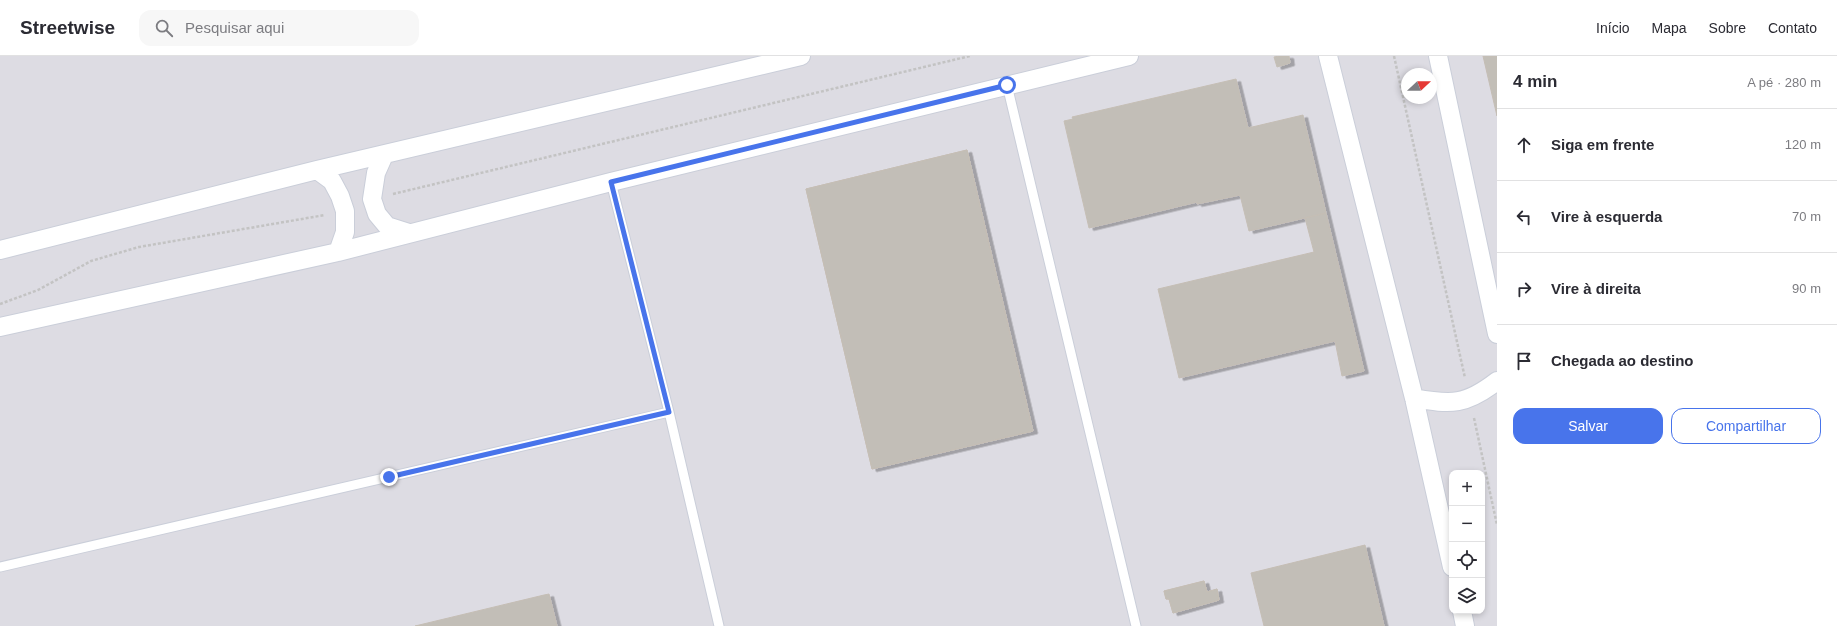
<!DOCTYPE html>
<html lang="pt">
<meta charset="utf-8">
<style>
:root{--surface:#fff;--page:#f7f7f7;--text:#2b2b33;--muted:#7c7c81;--line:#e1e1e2;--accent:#4874eb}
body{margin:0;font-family:Arial,sans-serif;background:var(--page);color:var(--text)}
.controls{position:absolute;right:12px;bottom:12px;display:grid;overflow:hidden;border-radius:8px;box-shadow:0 2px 6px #0003}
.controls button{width:36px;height:36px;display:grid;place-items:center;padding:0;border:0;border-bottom:1px solid var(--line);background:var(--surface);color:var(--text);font:20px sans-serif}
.compass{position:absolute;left:1401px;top:12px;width:36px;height:36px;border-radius:50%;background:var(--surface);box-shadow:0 2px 6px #0003;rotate:68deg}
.stop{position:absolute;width:12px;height:12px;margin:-9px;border:3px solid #4874eb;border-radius:50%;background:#fff}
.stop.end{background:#4874eb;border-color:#fff;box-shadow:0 1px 4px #0008}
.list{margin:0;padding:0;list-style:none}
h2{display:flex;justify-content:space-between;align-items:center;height:52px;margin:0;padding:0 16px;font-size:17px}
h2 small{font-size:13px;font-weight:400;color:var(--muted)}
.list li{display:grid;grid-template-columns:26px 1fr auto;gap:12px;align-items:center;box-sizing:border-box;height:72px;padding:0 16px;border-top:1px solid var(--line)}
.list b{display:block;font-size:15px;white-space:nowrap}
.list em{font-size:13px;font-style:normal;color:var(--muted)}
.actions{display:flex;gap:8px;padding:12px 16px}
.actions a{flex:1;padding:9px 0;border:1px solid var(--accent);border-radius:12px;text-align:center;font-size:14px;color:var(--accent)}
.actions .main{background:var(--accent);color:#fff}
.icon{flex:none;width:22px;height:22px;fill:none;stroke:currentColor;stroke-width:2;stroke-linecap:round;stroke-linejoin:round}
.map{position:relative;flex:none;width:1497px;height:570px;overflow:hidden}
header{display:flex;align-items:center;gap:24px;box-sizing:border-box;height:56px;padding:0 20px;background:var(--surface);border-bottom:1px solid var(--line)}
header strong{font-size:19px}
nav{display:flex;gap:22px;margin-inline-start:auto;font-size:14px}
.search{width:280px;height:36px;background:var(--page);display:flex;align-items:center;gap:10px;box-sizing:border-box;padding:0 14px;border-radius:12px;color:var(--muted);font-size:15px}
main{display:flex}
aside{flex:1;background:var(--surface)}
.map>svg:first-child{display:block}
</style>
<header>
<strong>Streetwise</strong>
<div class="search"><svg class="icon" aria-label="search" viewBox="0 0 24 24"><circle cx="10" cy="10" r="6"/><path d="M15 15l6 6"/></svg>Pesquisar aqui</div>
<nav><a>Início</a><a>Mapa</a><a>Sobre</a><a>Contato</a></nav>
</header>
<main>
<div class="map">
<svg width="1497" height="570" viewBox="0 0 1497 570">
<defs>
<filter id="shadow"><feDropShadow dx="4.5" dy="2.5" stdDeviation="0" flood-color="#0004"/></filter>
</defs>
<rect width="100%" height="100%" fill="#eae2db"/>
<!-- industrial -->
<path fill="#dddce3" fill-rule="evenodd" d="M0,0H1497V570H0ZM1407,18H1431V42H1407ZM1452,417H1482V555H1452Z"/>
<!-- building -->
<path fill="#c2beb7" stroke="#c5beb5" filter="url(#shadow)" d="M1279,0H1289L1290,7L1277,11L1274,1Z
M1483,0H1497V60Z
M1236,23L1248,72L1303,59L1326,157L1249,175L1240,139L1197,148V146L1089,172L1064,65L1073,63L1072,61Z
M967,94L1033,375L872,413L806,133Z
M967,94L1033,375L872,413L806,133Z
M1326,157L1364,315L1342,320L1335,285L1179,322L1158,233L1314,196L1305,162Z
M1365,489L1384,570H1264L1251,517Z
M1204,525L1207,536L1217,533L1219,544L1173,557L1169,543H1166L1164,535Z
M1204,525L1207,536L1217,533L1219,544L1173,557L1169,543H1166L1164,535Z
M549,538L557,570H415L544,539Z"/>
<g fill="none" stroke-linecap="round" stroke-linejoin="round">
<!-- service casing -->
<g stroke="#caced9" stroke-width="11">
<path id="service" d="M1007,29L1136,570
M611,126L669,356L719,570
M0,511L669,356"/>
</g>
<!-- minor casing -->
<g stroke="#caced9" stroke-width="20">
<path id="minor" d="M1328,0L1414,342L1452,511
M1438,0L1497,278
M384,99L376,117L372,143L377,158L387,170L409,177
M317,114L332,125L340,140L345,155V176L338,196
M0,194L317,114L801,0
M0,271L338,196L611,126L1129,0
M1414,342C1452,349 1466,349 1497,325
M1462,555L1465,570"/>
</g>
<!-- path -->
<path stroke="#c3c3c3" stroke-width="2.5" stroke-dasharray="3 2" stroke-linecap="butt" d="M1394,0L1465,322
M393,138L970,0
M0,248L38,234L91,205L139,191L325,159
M1474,362L1497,469"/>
<!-- service -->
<use href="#service" stroke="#fff" stroke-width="9"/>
<!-- minor -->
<use href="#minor" stroke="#fff" stroke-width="18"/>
</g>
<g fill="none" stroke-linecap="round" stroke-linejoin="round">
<!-- route -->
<path stroke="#4874eb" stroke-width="5" d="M389,421L669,356L611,126L1007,29"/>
</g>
</svg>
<div class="controls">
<button>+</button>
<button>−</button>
<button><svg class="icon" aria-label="locate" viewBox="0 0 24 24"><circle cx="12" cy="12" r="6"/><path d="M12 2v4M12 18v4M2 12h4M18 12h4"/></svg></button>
<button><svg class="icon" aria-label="layers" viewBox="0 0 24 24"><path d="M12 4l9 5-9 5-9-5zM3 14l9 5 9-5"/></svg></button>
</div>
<svg class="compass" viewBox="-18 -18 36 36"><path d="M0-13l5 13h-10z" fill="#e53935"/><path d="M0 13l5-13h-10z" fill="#7c7c81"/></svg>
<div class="stop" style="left:1007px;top:29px"></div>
<div class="stop end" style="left:389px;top:421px"></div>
</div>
<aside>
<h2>4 min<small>A pé · 280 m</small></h2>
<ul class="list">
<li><svg class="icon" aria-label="ahead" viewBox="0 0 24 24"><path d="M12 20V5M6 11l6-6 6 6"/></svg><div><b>Siga em frente</b></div><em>120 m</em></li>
<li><svg class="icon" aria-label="left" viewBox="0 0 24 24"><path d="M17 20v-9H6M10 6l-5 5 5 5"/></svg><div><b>Vire à esquerda</b></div><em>70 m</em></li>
<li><svg class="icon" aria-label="right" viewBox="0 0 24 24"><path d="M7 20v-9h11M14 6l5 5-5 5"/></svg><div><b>Vire à direita</b></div><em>90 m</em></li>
<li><svg class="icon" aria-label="arrive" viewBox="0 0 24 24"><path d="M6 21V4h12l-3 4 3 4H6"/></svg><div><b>Chegada ao destino</b></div></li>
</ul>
<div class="actions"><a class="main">Salvar</a><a>Compartilhar</a></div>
</aside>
</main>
